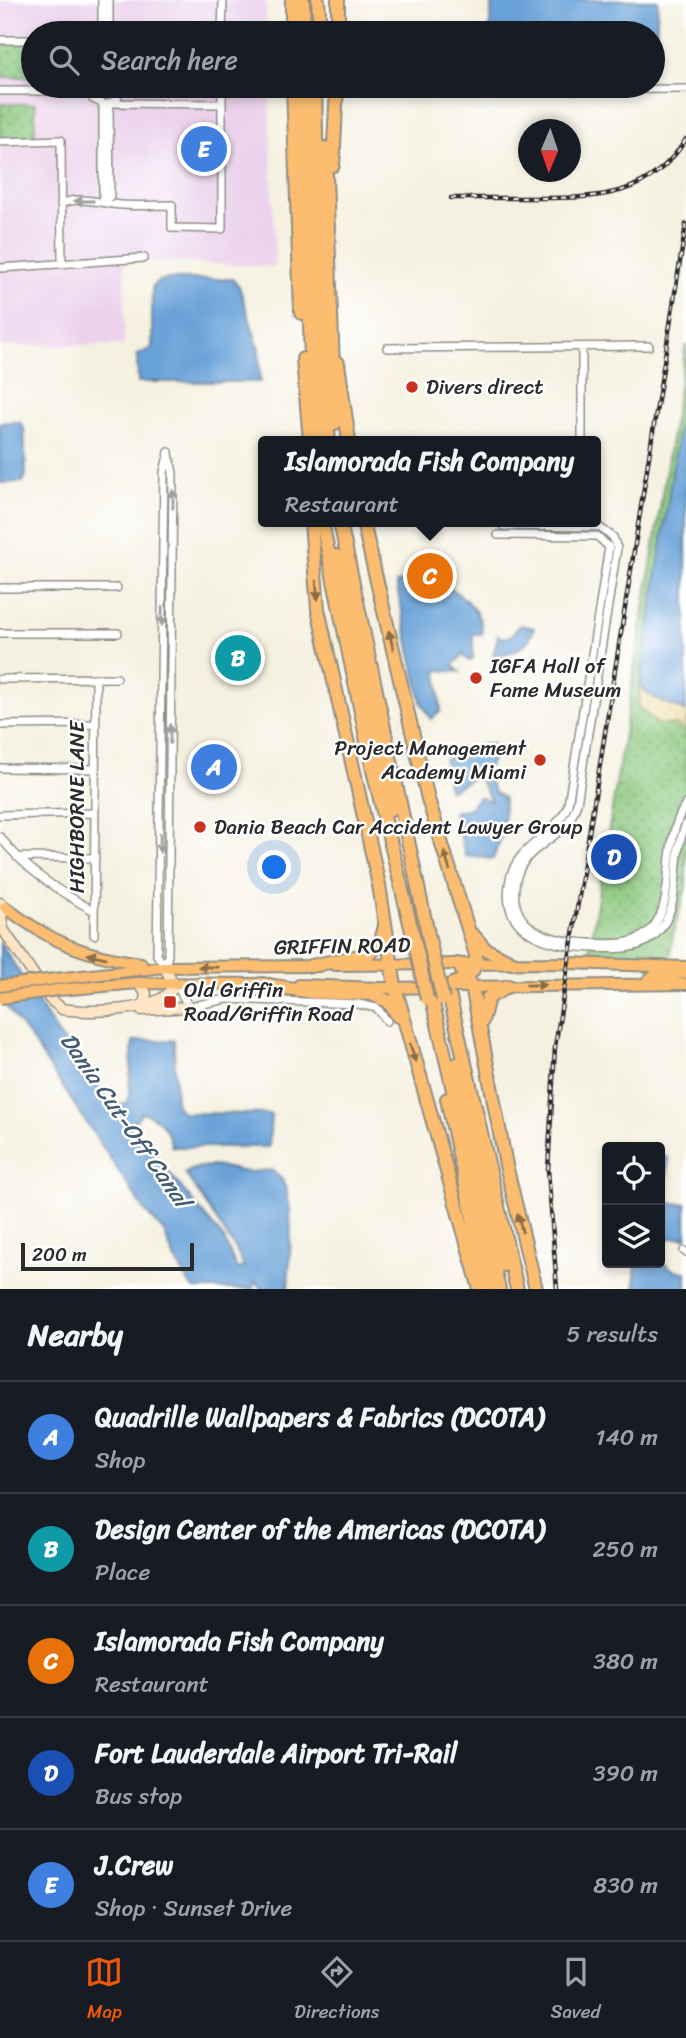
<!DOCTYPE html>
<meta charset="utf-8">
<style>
:root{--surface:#171b24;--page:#20242c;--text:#f1f3f6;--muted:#9ea1a6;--line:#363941;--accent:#ea580c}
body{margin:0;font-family:Sriracha,sans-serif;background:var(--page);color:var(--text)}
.controls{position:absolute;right:21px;bottom:21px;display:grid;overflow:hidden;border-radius:7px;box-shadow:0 4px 10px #0003}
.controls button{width:63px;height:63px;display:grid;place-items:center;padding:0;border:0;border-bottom:2px solid var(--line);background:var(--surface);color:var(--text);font:35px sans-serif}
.compass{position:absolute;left:518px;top:119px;width:63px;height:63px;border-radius:50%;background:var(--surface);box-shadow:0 4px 10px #0003;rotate:182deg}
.scale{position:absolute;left:21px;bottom:18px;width:173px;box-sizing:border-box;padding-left:7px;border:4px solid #2b2b2b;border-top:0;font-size:19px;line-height:24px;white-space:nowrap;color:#2b2b2b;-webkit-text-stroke:5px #fff;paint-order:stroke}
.you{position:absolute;left:275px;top:868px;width:24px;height:24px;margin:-18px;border:5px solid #fff;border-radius:50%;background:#1a73e8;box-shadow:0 0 0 10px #1a73e833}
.badge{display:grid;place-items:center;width:46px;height:46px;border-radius:50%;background:var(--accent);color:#fff;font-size:23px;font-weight:700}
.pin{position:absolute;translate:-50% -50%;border:4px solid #fff;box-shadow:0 2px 7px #0006}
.popup{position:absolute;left:258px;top:436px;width:343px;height:91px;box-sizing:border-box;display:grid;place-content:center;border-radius:7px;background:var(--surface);filter:drop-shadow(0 2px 5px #0005);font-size:23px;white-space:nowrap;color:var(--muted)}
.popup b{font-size:26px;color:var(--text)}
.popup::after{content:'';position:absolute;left:50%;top:100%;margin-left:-14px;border:14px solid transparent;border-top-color:var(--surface)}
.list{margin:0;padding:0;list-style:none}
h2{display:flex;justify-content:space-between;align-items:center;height:91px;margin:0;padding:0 28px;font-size:30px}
h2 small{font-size:23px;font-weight:400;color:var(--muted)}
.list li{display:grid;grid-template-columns:46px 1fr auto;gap:21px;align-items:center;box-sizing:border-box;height:112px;padding:0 28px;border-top:2px solid var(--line)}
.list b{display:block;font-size:26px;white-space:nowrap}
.list p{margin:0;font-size:23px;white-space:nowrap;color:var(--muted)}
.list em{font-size:23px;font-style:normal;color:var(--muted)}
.icon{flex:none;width:38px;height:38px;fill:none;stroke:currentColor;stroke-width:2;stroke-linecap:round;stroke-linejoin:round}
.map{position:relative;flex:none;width:686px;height:1289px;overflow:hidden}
.search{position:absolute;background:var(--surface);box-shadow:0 4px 10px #0003;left:21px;right:21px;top:21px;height:77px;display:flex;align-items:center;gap:18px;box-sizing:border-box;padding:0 24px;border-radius:38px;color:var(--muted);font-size:26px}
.sheet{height:651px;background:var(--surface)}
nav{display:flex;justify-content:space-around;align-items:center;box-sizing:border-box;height:98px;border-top:2px solid var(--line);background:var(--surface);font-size:19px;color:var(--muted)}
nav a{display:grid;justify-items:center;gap:4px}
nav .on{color:var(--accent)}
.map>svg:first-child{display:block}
</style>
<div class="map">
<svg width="686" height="1289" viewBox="0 0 686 1289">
<defs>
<pattern id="green-dots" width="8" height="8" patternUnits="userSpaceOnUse" patternTransform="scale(1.75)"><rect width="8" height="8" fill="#8bc87e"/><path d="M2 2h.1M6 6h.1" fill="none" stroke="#72a367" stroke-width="1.8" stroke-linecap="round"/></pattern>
<pattern id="sand-dots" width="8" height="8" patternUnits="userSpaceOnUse" patternTransform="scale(1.75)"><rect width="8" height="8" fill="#eeda9e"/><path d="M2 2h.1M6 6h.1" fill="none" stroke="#cb8" stroke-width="1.8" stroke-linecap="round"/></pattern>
</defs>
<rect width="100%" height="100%" fill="#fff"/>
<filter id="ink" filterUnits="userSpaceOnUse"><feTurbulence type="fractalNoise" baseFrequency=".0143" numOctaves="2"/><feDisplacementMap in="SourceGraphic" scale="14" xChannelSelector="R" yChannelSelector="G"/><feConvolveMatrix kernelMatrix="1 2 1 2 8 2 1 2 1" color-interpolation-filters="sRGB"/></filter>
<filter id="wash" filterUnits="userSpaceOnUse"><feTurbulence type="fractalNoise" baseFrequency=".00686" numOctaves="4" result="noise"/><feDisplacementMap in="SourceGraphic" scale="28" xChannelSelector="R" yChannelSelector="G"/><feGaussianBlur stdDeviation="1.57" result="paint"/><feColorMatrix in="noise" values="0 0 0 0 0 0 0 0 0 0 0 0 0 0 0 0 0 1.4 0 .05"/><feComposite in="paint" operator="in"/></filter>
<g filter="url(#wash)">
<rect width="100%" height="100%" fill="#f5f1e1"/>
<!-- built -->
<path fill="#ebd1ec" d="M0,0H266L267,33H33V86H269L275,267L129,260L125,265L124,345L0,346Z"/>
<!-- green -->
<path fill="url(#green-dots)" stroke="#5b7a54" stroke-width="2" d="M0,43H33V77H0Z
M0,104H35V138H0Z
M686,345V887L673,935L670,959L589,954Z"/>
<!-- sand -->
<path fill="url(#sand-dots)" stroke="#8c8264" stroke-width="2" d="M640,685L645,692L686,711V731L676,725L657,724L638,706Z"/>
<!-- water -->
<path fill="#69a2d8" stroke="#4a6682" stroke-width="2" d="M492,0H658L656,41L653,42V33H489Z
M166,279H232L239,286L259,349L260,382H138L137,355L152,348V288L156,282Z
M686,381V711C670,704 651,700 640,685Z
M20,422L24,428L26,475L23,482L0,483V423Z
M441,581C460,595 482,608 482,634H473V659L469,661L463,655L453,665L460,672L437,670L441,711L431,719L421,702L396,583L406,582L427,600Z
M520,625L534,628C530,647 510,655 493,656L498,635L501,638L511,636Z
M489,743L498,748L486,772L494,792L504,798V830L493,859L466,856L453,812L470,808L479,797L491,801L480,780L473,778L449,791L444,760L457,751Z
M0,942L58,1034L114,1107L128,1103L133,1041L174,1040L176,1106L184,1113L271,1114L269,1147H172C167,1127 161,1119 142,1112L131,1127L224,1239L237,1269L244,1267L235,1248L185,1173C202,1162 224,1167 242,1171C252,1174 269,1168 273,1171C299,1185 289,1262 288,1289H263L255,1281L253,1289H193L174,1258L164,1232L145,1211L31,1039L0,998Z
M660,1156L668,1158L666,1203L686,1204V1238H670L662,1246L663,1263L674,1270L686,1272V1289H635V1263H660Z"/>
</g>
<g filter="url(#ink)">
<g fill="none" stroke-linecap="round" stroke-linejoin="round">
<!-- street casing -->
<g stroke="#908e86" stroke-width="10">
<path id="street" d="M109,0V33
M102,33V0
M222,33L223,0
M0,40H33
M92,86L93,99L106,105L117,100L119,86
M0,91H91
M359,91L686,89
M113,103L222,104
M103,105V196L106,201
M0,142L61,140L62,264
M106,201L110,196L109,105
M61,204C80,195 102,204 122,205C138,206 155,205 172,205V228L222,229V86
M0,268L144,258
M387,348L649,346
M582,441V347
M503,526L599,527L613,537L617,548L577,803C567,842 524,842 516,880C506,930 550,941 588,943C612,944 636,947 653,927C677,899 660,843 686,804
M498,535L597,536L609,547L568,805C556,837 517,844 510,879C498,936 552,946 594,948C615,949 638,951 655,935C685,907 669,860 686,824
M0,588H117
M0,633H118
M0,679L117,678
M0,725L95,724
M0,768L95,769
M0,815L95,813
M0,837C26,870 58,891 94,911
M17,857L95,858
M94,935L96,678
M165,967L157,955L164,472L169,452
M165,967L168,955L173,473L169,454
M175,983L189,1007L226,999L358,1004L377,1008L387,1021
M684,1251L686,1252"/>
</g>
<!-- secondary casing -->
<g stroke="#908e86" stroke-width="13">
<path id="secondary" d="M0,903L5,907L1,917L3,929
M0,925L50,999L62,1009C88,1013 161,1013 174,986L165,967
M138,983L146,993L144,1006
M142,1010L189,1007"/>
</g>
<!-- primary casing -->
<g stroke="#908e86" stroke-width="14">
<path id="primary" d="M5,907C50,942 85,956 141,963
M335,965L568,963L686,967
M55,979L165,967L319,966
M644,984L653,976L686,973
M299,985L380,988L686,984
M58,990L138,983L269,984"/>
</g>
<!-- highway casing -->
<g stroke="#908e86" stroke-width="16">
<path id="highway" d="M292,0V33
M303,0L304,33
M318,0L320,33
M338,33V0
M293,86L301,313
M305,86L311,370L320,441
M315,86L321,370L329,441
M325,148L335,423
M333,165L337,86
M303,359L310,441
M338,363L349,441
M311,522L318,609L379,885L395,987L480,1289
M322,522L372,766L417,952
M340,522L432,953
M363,522L428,799L476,955C477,974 464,980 448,986
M336,556L391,809
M473,935L485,949L513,963
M458,964L472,986L506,1165L536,1289
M311,966L369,954L380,944L385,926
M261,984L313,992L371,994L388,1001L398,1016
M450,998L517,1289
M432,999L499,1289
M482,1021L488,998L508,986
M457,1064L503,1265
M447,1099L488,1286"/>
</g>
<!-- street -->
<use href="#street" stroke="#fff" stroke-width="7"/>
<!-- secondary -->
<use href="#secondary" stroke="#fee5c5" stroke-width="10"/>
<!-- primary -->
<use href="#primary" stroke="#fcbd6f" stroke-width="10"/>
<!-- highway -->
<use href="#highway" stroke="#fcbd6f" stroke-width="12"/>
<!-- rail casing -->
<g stroke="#2b2b2b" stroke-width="4.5">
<path id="rail" d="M451,198C480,198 509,198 538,198C600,198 650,197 686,139
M557,1289L548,1170L555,1047L686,224"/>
</g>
<!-- rail -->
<use href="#rail" stroke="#fff" stroke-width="2" stroke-dasharray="5" stroke-linecap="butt"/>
<!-- primary-bridge casing -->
<g stroke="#908e86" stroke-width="14" stroke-linecap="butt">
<path id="primary-bridge" d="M0,986L55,979
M0,998L58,990"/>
</g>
<!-- highway-bridge casing -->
<g stroke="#908e86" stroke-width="16" stroke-linecap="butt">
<path id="highway-bridge" d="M417,952L427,999
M432,953L443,999"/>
</g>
<!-- primary-bridge -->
<use href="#primary-bridge" stroke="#fcbd6f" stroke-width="10"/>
<!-- highway-bridge -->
<use href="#highway-bridge" stroke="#fcbd6f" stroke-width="12"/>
</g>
<!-- one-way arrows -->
<defs><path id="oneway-solid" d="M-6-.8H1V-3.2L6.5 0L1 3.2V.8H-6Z" transform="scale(1.75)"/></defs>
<g fill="#a0a0a0">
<use href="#oneway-solid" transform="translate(84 201) rotate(-180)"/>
<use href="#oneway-solid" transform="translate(173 499) rotate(-89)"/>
<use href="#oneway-solid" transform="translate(162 616) rotate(91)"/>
<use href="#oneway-solid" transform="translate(170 734) rotate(-89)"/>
<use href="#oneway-solid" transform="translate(160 843) rotate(91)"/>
</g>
<g fill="#896d4a">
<use href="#oneway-solid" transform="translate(317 590) rotate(85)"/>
<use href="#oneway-solid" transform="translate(391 640) rotate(-103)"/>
<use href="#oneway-solid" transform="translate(447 861) rotate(-107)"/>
<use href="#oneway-solid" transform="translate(97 956) rotate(-168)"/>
<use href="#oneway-solid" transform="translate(208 967) rotate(-179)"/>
<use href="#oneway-solid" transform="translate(536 985) rotate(-1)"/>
<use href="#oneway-solid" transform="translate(413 1053) rotate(72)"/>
<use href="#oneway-solid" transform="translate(520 1223) rotate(-104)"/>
</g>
</g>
<!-- markers -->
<g fill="#c8321e" stroke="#fff" stroke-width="2.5">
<circle cx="412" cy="387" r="7"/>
<circle cx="476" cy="678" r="7"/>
<circle cx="540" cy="760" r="7"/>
<circle cx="200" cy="827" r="7"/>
<rect x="163" y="995" width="14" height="14" rx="3.5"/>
</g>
<g text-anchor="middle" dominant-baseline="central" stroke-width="5" stroke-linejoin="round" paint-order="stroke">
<!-- poi labels -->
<g font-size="21" fill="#2b2b2b" stroke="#fff" text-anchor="start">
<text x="426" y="387">Divers direct</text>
<text x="490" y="666">IGFA Hall of<tspan x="490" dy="24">Fame Museum</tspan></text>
<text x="526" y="748" text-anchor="end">Project Management<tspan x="526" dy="24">Academy Miami</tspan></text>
<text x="214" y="827">Dania Beach Car Accident Lawyer Group</text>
<text x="184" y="990">Old Griffin<tspan x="184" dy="24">Road/Griffin Road</tspan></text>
</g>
<!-- street labels -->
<g font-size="21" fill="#2b2b2b" stroke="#fff">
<text transform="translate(77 807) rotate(-90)">HIGHBORNE LANE</text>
<text transform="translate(342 946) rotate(-1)">GRIFFIN ROAD</text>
</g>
<!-- water labels -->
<g font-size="23" font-style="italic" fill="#445b70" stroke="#fff">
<text transform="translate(125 1120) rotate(55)">Dania Cut-Off Canal</text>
</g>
</g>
</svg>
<div class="controls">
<button><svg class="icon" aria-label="locate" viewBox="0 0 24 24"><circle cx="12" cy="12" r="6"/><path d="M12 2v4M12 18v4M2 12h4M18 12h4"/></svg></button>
<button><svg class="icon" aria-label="layers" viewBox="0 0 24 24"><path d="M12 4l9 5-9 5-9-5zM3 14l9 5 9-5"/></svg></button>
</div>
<svg class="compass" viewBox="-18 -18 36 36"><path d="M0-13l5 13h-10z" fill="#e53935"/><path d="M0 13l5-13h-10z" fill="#9ea1a6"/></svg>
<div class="scale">200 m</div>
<div class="you"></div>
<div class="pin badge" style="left:214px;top:767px;background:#3f7fe0">A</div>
<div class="pin badge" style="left:238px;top:658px;background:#0f9aa8">B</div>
<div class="pin badge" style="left:430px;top:576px;background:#e8710a">C</div>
<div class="popup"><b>Islamorada Fish Company</b>Restaurant</div>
<div class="pin badge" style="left:614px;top:857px;background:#1a4fb4">D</div>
<div class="pin badge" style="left:204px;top:149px;background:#3f7fe0">E</div>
<div class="search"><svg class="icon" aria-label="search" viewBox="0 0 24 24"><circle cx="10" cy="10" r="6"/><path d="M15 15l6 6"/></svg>Search here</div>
</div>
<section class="sheet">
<h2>Nearby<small>5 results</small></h2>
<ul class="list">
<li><span class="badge" style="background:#3f7fe0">A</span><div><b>Quadrille Wallpapers &amp; Fabrics (DCOTA)</b><p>Shop</p></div><em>140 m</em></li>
<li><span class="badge" style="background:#0f9aa8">B</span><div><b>Design Center of the Americas (DCOTA)</b><p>Place</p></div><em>250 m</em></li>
<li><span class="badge" style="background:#e8710a">C</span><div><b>Islamorada Fish Company</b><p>Restaurant</p></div><em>380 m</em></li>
<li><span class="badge" style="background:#1a4fb4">D</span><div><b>Fort Lauderdale Airport Tri-Rail</b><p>Bus stop</p></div><em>390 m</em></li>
<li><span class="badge" style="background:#3f7fe0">E</span><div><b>J.Crew</b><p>Shop · Sunset Drive</p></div><em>830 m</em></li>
</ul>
</section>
<nav>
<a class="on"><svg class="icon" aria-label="map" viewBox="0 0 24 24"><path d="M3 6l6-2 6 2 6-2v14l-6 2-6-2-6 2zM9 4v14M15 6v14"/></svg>Map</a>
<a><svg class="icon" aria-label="directions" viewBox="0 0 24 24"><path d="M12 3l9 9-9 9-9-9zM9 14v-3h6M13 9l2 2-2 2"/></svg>Directions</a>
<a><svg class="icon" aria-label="saved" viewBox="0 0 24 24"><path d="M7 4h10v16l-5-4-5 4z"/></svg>Saved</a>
</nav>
